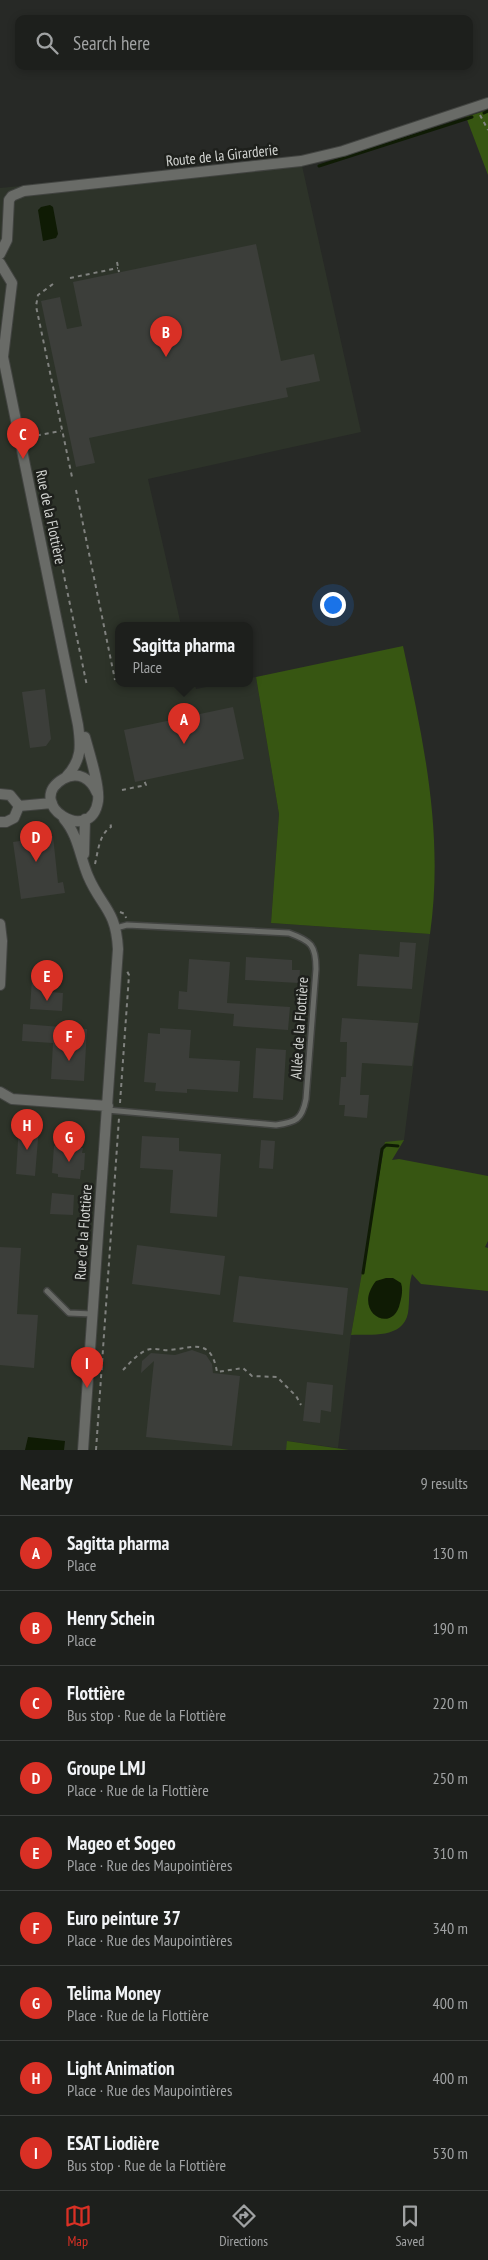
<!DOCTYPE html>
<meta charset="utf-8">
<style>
:root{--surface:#1d1f1c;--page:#2a2c29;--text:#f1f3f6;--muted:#a0a2a3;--line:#3b3d3b;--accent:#d93025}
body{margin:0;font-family:"PT Sans Narrow",sans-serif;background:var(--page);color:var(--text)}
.you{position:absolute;left:332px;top:604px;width:18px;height:18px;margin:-12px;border:4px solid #fff;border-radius:50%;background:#1a73e8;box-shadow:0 0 0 8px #1a73e833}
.badge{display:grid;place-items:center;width:32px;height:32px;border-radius:50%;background:var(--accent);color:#fff;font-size:16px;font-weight:700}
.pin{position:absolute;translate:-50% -41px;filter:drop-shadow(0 1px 2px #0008)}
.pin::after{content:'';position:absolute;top:26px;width:18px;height:15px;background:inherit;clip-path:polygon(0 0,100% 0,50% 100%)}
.popup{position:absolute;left:115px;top:622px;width:138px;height:65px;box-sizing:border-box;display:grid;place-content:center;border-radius:10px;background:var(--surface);filter:drop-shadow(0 1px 4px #0005);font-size:16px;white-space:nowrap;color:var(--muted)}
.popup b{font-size:19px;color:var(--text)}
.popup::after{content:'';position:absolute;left:50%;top:100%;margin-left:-10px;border:10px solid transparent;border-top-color:var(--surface)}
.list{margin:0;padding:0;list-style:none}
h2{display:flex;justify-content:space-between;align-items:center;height:65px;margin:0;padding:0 20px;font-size:21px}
h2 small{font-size:16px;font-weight:400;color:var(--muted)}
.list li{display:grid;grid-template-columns:32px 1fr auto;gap:15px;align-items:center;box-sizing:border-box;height:75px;padding:0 20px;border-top:1px solid var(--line)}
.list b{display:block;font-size:19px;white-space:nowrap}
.list p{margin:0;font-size:16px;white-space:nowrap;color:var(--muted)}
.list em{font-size:16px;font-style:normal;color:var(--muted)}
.icon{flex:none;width:28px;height:28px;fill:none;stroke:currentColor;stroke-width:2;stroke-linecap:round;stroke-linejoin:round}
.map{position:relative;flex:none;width:488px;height:1450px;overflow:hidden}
.search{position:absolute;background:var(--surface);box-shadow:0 2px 8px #0003;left:15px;right:15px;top:15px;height:55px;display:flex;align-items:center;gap:12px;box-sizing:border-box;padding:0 18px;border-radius:10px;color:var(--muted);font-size:19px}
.sheet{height:740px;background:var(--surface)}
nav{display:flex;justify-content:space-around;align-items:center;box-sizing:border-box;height:70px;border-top:1px solid var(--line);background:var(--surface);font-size:14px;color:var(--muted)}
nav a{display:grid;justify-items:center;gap:2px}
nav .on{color:var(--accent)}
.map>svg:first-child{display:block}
</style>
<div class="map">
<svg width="488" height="1450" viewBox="0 0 488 1450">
<rect width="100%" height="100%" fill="#272926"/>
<!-- built -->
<path fill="#2d3329" d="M301,161L361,432L148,479L181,625H119V683H195L196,689L227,683H249V678L256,677L279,814L271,923L430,934L404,1140L385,1143L351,1335L338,1448L288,1441L286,1450H0V188L242,165Z"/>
<!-- green -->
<path fill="#375612" d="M488,110V175L466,117Z
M403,646C424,743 444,835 430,934L271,923L279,814L256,677Z
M404,1140L392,1160L399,1159L488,1176V1241L485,1247L488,1248V1291L421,1284L412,1274C408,1287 410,1301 408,1313C403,1339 371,1334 351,1335L385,1142Z
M287,1441L349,1450H286Z"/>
<!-- water -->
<path fill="#0f1b04" d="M50,205L53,207L58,234L56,238L43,241L38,210L41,207Z
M386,1278H393L401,1283C403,1289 402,1296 400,1303C393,1336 351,1312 376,1281Z
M28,1437L65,1441L64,1450H25Z"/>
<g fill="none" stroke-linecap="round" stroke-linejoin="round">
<!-- stream -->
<path stroke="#0f1b04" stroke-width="3" d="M484,113L488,111
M319,166L472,117
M363,1273L382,1149L386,1145L398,1146"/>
</g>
<!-- building -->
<path fill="#3c3e3a" d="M256,244L281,361L314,354L320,381L286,388L288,397L89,438L95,463L76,467L41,301L60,297L67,329L82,326L73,282Z
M45,689L51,739L46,746L30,748L22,692Z
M233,707L244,759L135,782L124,730Z
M53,836L58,883L63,882L65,893L21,899L13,842Z
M400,942L416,943L412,989L357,986L359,954L399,957Z
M246,957L292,960V970H300L299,983L245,980Z
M189,959L230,962L227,1003L290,1007L288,1030L233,1026L234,1014L178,1009L179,991L187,992Z
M32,978L52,980L51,992L63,993L62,1011L30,1009Z
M342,1018L418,1023L412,1066L362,1063L360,1095H369L367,1118L344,1116L345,1105H339L341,1077H346L347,1042H340Z
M23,1024L87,1029L84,1081L51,1079L53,1043L22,1041Z
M160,1028L191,1030L189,1058L240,1061L238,1092L187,1089V1093L155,1091L156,1083L144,1082L148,1033L160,1034Z
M256,1048L286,1050L283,1100L253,1098Z
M19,1125L39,1127L35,1176L16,1174Z
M142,1136L179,1138V1151L221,1154L217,1217L170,1213L173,1170L140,1168Z
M261,1140L275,1141L273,1169L259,1168Z
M54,1146L83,1148L82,1153H85L84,1170H81L80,1179L58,1177V1174L52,1173Z
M52,1193L74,1195L73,1215L50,1214Z
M137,1245L225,1256L220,1295L132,1284Z
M0,1247L21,1248L17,1314L38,1315L34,1368L0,1365Z
M239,1276L348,1288L343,1335L233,1322Z
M192,1350L206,1355L212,1364L213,1373L240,1376L232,1446L146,1437L154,1361L141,1373L142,1361L151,1353L175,1355Z
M307,1382L333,1385L331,1412L321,1410L320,1423L303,1421Z"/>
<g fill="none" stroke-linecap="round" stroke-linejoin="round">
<!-- service casing -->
<g stroke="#424441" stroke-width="8">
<path id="service" d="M107,1110L276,1125C296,1122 302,1120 306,1099L316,969C316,945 311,941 289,933L127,925L116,928
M47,1291L69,1313L92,1314"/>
</g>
<!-- minor casing -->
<g stroke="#424441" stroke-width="12">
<path id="minor" d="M0,254L7,240L9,200L12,196L24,191L301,161L343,151L488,103
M0,263L12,283L3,357L78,725C81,746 82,760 66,777
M85,737C89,752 100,786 98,801C91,847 23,803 63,779C78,770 91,779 97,793
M0,794L10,795L19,806L14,818L6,822H0
M19,806L52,803
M64,819C78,835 80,857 88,876C101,907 116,909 118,949L83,1450
M84,854L85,819
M0,924L2,941L0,985
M0,1092L12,1099L108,1106"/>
</g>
<!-- path -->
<path stroke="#80827f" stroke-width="2" stroke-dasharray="4 4" stroke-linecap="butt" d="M480,115L488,130
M117,262L119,272
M70,278L118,268
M53,284L38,295L36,306L72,477
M29,437L61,431
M76,490L115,680
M48,499L87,686
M122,790L146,785L144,780
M95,864C98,852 99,834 111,827L110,821
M120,912L125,914L126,918
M120,1103L129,975L126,969
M123,1370C130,1363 137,1354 147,1350C154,1347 163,1351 170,1350C193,1348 211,1337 217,1372L243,1368L252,1376L277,1377L296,1396L301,1405
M96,1450L119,1118"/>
<!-- service -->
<use href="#service" stroke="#696b67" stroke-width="5"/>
<!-- minor -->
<use href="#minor" stroke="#696b67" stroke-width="10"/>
</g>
<g text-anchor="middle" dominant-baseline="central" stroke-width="5" stroke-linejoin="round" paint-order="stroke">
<!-- street labels -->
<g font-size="15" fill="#d1d3d0" stroke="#1e201c">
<text transform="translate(222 155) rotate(-6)">Route de la Girarderie</text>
<text transform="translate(51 517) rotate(78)">Rue de la Flottière</text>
<text transform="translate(299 1028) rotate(-86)">Allée de la Flottière</text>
<text transform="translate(83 1232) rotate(-86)">Rue de la Flottière</text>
</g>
</g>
</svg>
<div class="you"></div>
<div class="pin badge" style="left:184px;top:744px">A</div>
<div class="popup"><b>Sagitta pharma</b>Place</div>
<div class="pin badge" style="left:166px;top:357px">B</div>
<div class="pin badge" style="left:23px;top:459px">C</div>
<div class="pin badge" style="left:36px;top:862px">D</div>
<div class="pin badge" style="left:47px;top:1001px">E</div>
<div class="pin badge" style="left:69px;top:1061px">F</div>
<div class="pin badge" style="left:69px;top:1162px">G</div>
<div class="pin badge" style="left:27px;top:1150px">H</div>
<div class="pin badge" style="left:87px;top:1388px">I</div>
<div class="search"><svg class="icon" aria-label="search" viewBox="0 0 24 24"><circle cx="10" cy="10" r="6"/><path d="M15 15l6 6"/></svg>Search here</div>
</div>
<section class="sheet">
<h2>Nearby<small>9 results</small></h2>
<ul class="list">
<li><span class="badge">A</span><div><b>Sagitta pharma</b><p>Place</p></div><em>130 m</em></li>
<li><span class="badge">B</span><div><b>Henry Schein</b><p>Place</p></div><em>190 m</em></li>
<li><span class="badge">C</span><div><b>Flottière</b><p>Bus stop · Rue de la Flottière</p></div><em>220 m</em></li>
<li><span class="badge">D</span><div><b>Groupe LMJ</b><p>Place · Rue de la Flottière</p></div><em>250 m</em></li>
<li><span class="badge">E</span><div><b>Mageo et Sogeo</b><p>Place · Rue des Maupointières</p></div><em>310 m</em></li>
<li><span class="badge">F</span><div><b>Euro peinture 37</b><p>Place · Rue des Maupointières</p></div><em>340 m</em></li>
<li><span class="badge">G</span><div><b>Telima Money</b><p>Place · Rue de la Flottière</p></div><em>400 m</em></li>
<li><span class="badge">H</span><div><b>Light Animation</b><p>Place · Rue des Maupointières</p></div><em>400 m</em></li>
<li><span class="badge">I</span><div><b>ESAT Liodière</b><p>Bus stop · Rue de la Flottière</p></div><em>530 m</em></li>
</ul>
</section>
<nav>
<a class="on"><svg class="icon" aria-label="map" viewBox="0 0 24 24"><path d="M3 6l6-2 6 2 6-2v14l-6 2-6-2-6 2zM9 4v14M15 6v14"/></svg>Map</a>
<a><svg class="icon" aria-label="directions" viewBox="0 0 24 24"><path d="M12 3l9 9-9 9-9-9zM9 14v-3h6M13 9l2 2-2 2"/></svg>Directions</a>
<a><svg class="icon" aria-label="saved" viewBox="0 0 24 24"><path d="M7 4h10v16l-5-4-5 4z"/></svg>Saved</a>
</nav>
